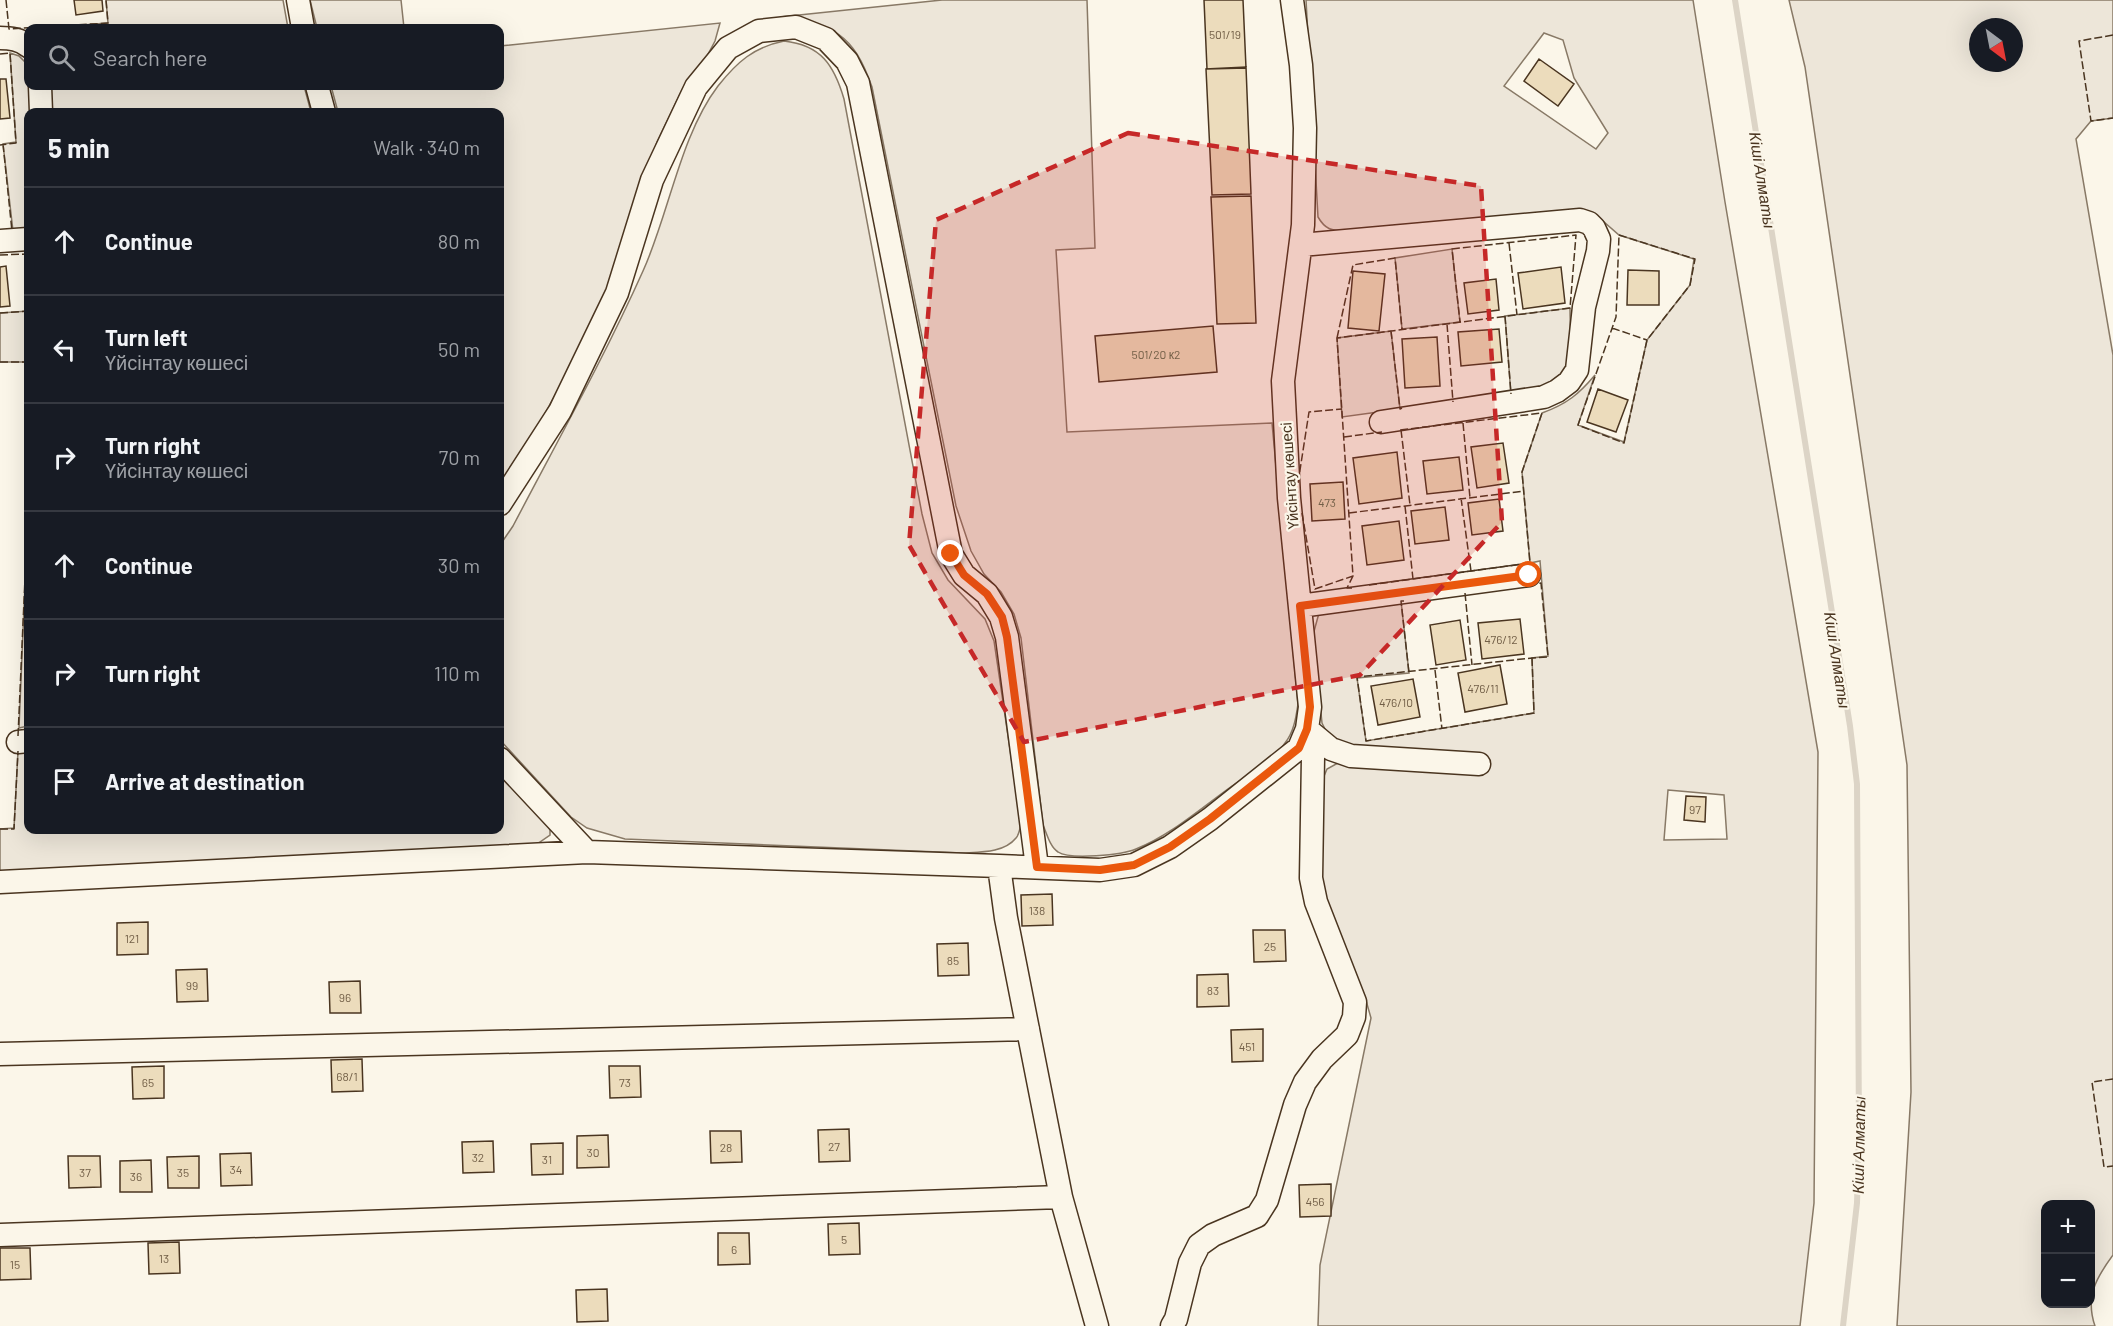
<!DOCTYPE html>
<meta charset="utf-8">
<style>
:root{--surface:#171b24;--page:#20242c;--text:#f1f3f6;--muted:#9ea1a6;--line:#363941}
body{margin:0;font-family:Barlow,sans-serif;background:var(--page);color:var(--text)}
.controls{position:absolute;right:18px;bottom:18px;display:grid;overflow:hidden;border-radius:12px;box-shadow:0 6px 24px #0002}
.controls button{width:54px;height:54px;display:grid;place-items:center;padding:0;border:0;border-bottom:2px solid var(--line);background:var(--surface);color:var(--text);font:30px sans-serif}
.compass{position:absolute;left:1969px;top:18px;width:54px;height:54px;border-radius:50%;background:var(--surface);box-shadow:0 6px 24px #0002;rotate:148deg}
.stop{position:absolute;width:18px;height:18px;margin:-14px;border:4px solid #ea580c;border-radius:50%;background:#fff}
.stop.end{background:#ea580c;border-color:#fff;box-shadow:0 2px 6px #0008}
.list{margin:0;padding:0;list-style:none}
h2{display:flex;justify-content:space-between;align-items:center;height:78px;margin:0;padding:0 24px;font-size:26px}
h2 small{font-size:20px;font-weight:400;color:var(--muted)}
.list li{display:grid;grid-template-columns:39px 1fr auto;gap:18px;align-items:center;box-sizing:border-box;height:108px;padding:0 24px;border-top:2px solid var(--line)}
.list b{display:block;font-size:22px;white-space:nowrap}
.list p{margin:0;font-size:20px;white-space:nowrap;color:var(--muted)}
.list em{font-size:20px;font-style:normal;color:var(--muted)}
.icon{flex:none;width:33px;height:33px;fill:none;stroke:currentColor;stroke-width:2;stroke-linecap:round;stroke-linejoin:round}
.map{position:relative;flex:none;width:2113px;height:1326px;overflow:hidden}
.search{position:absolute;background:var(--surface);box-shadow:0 6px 24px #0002;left:24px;top:24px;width:480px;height:66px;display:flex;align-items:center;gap:15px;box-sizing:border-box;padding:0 21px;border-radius:12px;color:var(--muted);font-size:22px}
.panel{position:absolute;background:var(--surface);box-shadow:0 6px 24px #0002;left:24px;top:108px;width:480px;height:726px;border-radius:12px}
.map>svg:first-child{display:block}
</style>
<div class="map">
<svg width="2113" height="1326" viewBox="0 0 2113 1326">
<rect width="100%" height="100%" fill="#fbf6e9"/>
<!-- green -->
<path fill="#ede6d9" stroke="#887966" stroke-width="1.5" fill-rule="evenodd" d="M106,0H283L288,28H44L108,23Z
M310,0H401L404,28H317Z
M942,0H1087L1095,248L1056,250L1067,432L1272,423L1298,704C1296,717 1294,732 1285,743C1273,761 1250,774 1232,786C1201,808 1171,835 1136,849C1122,855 1070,860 1058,852C1050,847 1047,834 1043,825L1021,638L1014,614L1001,592L984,574L971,551L956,506L872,87C853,33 834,25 780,17Z
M1306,0H1693L1725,202L1818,752L1814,1203L1800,1326H1318L1320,1265L1371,1018L1365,997L1320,884L1322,781L1327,769L1338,763L1341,746L1327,733L1322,723L1313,635L1319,613L1401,601L1409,673L1357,678L1366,741L1534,713L1532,658L1548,656L1540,561L1530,563L1522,472L1542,413C1567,404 1579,394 1595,375L1578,425L1624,442L1647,340L1690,285L1694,259L1619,235L1596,215L1346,231C1331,231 1325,229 1318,217ZM1544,33L1563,40L1574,78L1608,133L1596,149L1504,86ZM1668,790L1724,795L1727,839L1664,840Z
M1789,0H2113V118L2091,121L2076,139L2113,355V1255C2096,1278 2085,1297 2095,1326H1897L1911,1092L1907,765L1805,67ZM1978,27H2014V63H1978ZM2046,1204H2090V1304H2046Z
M720,23L715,41L706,58L682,90L657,142L603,300L575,359L517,464L506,476H500V112H338L331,86H500V46Z
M784,41C821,45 834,65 844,99L922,514L932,553L948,580L985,619L994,641L1021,824C1020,828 1019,835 1016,838C1004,853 980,852 963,853L625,839L587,828L571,817L500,740V545L513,526C557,442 604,358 643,271C669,214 680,136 718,86C737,62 754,47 784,41Z
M10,53L19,56L28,65V86H32V112H28V230L13,231L3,144L16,142Z
M46,86H304L311,112H47Z
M1452,249L1460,322L1402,329L1395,258Z
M1570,308C1570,326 1573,365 1560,378C1549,390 1526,392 1511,395L1505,316Z
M28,311V362H0V313Z
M1391,331L1400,409L1342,417L1337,338Z
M28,511V726L19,728Z
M18,751H28V830H500V772L546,822L550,830V835L537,844L0,874V829L14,828Z"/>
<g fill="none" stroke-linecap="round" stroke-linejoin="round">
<!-- stream -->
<path stroke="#dcd4c6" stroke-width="6" d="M1735,0L1850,726L1857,784L1859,1135L1857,1203L1843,1326"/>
</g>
<!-- building -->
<path fill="#ecdcbc" stroke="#4a3520" stroke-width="1.5" d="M74,0H102L103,11L76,15Z
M1204,0H1243L1246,68L1207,69Z
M1539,59L1574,84L1558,106L1524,81Z
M1246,67L1251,194L1212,195L1206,69Z
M0,79H6L10,118L0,119Z
M1251,196L1256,323L1217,324L1211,197Z
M6,266L10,306L0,307V267Z
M1561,267L1565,303L1523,309L1518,273Z
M1628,270L1659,271V305H1627Z
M1353,271L1385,274L1379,331L1348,328Z
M1496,279L1499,310L1468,314L1464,283Z
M1213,326L1217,372L1099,382L1095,336Z
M1499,329L1502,362L1461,366L1458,332Z
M1437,337L1440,386L1405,388L1402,339Z
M1598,389L1628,400L1616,432L1587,422Z
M1503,443L1509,483L1477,488L1471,447Z
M1397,452L1402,498L1359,504L1353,458Z
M1459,457L1463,490L1427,494L1423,461Z
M1343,482L1345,519L1312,521L1310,484Z
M1499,499L1503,531L1472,535L1468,503Z
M1445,507L1449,540L1415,544L1411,511Z
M1399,521L1404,560L1367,565L1362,526Z
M1520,619L1524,654L1482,659L1478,623Z
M1460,620L1466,660L1436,665L1430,625Z
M1500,665L1507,704L1465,712L1458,673Z
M1413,679L1420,717L1378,725L1371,686Z
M1686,796L1706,797L1705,822L1684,820Z
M1052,894L1053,925L1022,926L1021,895Z
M148,922V954L117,955V923Z
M1253,930H1285L1286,961L1254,962Z
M968,943L969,975L938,976L937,944Z
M207,969L208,1001L177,1002L176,970Z
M1228,974L1229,1006L1197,1007V975Z
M360,981L361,1013H330L329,982Z
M1263,1029V1061L1232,1062L1231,1030Z
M362,1059L363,1091L332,1092L331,1060Z
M164,1066V1098L133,1099L132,1067Z
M609,1066H640L641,1097L610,1098Z
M849,1129L850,1161L819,1162L818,1130Z
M710,1131H741L742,1162L711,1163Z
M608,1135L609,1167L577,1168V1136Z
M493,1141L494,1172L463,1173L462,1142Z
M563,1143V1174L532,1175L531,1144Z
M251,1153L252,1185L221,1186L220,1154Z
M68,1156H100L101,1187L69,1188Z
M199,1156V1188H168L167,1157Z
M151,1160L152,1192H120V1161Z
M1331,1184V1216L1300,1217L1299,1185Z
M859,1223L860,1254L829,1255L828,1224Z
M718,1233H749L750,1264L718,1265Z
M179,1242L180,1273L149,1274L148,1243Z
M0,1248H30L31,1279L0,1280Z
M607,1289L608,1321L577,1322L576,1290Z"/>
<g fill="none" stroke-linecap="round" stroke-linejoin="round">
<!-- minor casing -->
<g stroke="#4a3520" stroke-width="25">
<path id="minor" d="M298,0L303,28
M0,38C11,38 20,39 28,46
M40,86L41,112
M317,86L324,112
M0,241L28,239
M1301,245L1580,220L1589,223L1594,228L1599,239L1598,251L1584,307L1577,370L1569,382L1557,391L1544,397L1381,422
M500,504L560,411L617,293L652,180L696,87L728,48L759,31L796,27L826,39L847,61L858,83L951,554L964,575L987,594L1001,617L1007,637L1037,867
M1300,606L1529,575
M18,742L28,741
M500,759L587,852
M0,882L587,852L999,866
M0,1054L1028,1029
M1061,1197L1097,1326
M0,1235L1061,1197L1006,918L999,866L1100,870L1134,865L1170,847L1210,819L1299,748L1307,729L1310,707L1289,498L1283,381L1303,225L1305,128L1301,65L1292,0
M1172,1326L1176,1319L1190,1263L1199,1245L1213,1235L1257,1216L1267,1200L1295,1105L1305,1082L1322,1059L1347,1035L1354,1017L1355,1002L1316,902L1311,878L1313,757L1307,729L1331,749L1351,756L1479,764"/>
</g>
<!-- minor -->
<use href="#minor" stroke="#fbf6e9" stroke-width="22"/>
<!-- fence -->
<path stroke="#4a3520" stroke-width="1.5" stroke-dasharray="8 3" stroke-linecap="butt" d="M6,0L9,29L108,23L106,0
M2113,35L2079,41L2091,121L2113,118
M0,54L10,53L16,143L0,145
M3,144L12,231
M1619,235L1695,259L1690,285L1647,340L1624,443L1578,425L1616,317Z
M1509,243L1517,315
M0,255L28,254
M0,313L28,311
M1505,316L1511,394
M1447,324L1453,402
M1612,328L1647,340
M1391,331L1400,409L1402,408
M1337,338L1353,265L1395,258L1402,329
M0,362H28
M1463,423L1470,498
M1401,430L1410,505
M1344,437L1382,432
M1298,483L1309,412L1342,409
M1461,498L1471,571
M1405,506L1413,579
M1302,513L1315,589L1353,576
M1349,513L1524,491
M1369,585L1530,563L1522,472L1542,413L1400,430
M1352,588H1347L1353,576L1337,338L1570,308L1576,235L1452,249L1460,322
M1465,593L1472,665
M1404,601H1401L1409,673
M1532,658L1534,713L1366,741L1357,677L1532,658L1548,657L1541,583L1532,584
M1435,670L1442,729
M18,736L28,511
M0,829H14L18,751
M2113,1079L2092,1082L2104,1167L2113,1166"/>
</g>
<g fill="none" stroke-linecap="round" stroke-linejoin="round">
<!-- route -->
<path stroke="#ea580c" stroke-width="8" d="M951,554L964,575L987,594L1002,617L1007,637L1037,867L1100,870L1134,865L1170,847L1210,819L1299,748L1307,729L1310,707L1300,606L1529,575"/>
</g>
<!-- marked area -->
<path fill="#c62828" fill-opacity="0.2" stroke="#c62828" stroke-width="4.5" stroke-dasharray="12 8" stroke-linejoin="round" d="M1128,133L1481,186L1502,522L1360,675L1024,742L909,545L936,220Z"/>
<g text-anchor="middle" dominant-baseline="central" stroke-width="4.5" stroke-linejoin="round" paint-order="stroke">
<!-- number labels -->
<g font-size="12" fill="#725f47">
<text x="1225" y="34">501/19</text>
<text x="1156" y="354">501/20 к2</text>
<text x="1327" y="502">473</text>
<text x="1501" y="639">476/12</text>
<text x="1483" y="688">476/11</text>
<text x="1396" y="702">476/10</text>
<text x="1695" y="809">97</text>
<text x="1037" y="910">138</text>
<text x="132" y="938">121</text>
<text x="1270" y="946">25</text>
<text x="953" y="960">85</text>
<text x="192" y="985">99</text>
<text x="1213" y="990">83</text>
<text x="345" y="997">96</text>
<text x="1247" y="1046">451</text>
<text x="347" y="1076">68/1</text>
<text x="148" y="1082">65</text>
<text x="625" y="1082">73</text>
<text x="834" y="1146">27</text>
<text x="726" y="1147">28</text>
<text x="593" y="1152">30</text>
<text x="478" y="1157">32</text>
<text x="547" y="1159">31</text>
<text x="236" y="1169">34</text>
<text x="85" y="1172">37</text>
<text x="183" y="1172">35</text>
<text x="136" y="1176">36</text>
<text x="1315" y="1201">456</text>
<text x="844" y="1239">5</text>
<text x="734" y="1249">6</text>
<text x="164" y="1258">13</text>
<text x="15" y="1264">15</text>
</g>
<!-- street labels -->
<g font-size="15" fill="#4a3520" stroke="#fbf6e9">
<text transform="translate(1289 476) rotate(-94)">Үйсінтау көшесі</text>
</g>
<!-- water labels -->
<g font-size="16" font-style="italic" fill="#4a3520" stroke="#fbf6e9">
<text transform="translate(1763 180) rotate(81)">Кіші Алматы</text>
<text transform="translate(1838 660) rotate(81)">Кіші Алматы</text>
<text transform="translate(1858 1145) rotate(-89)">Кіші Алматы</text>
</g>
</g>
</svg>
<div class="controls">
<button>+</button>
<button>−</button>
</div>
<svg class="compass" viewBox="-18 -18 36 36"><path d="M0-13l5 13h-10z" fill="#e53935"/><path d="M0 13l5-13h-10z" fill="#9ea1a6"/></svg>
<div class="stop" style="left:1529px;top:575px"></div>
<div class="stop end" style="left:951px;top:554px"></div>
<div class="search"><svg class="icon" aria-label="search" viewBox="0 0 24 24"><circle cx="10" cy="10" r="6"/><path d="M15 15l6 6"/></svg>Search here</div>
<section class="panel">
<h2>5 min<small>Walk · 340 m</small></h2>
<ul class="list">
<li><svg class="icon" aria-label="ahead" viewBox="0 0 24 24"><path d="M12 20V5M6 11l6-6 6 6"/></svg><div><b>Continue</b></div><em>80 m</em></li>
<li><svg class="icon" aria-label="left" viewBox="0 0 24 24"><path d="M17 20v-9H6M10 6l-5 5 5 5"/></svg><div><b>Turn left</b><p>Үйсінтау көшесі</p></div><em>50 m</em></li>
<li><svg class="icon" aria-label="right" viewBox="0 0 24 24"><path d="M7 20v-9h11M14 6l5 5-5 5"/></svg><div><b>Turn right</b><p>Үйсінтау көшесі</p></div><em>70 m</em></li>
<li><svg class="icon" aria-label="ahead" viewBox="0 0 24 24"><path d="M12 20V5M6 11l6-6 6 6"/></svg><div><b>Continue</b></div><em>30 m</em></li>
<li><svg class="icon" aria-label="right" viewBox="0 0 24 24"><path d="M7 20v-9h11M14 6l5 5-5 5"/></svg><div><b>Turn right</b></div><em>110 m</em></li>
<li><svg class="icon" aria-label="arrive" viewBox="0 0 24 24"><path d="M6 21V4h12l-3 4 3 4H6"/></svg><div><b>Arrive at destination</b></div></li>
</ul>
</section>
</div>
